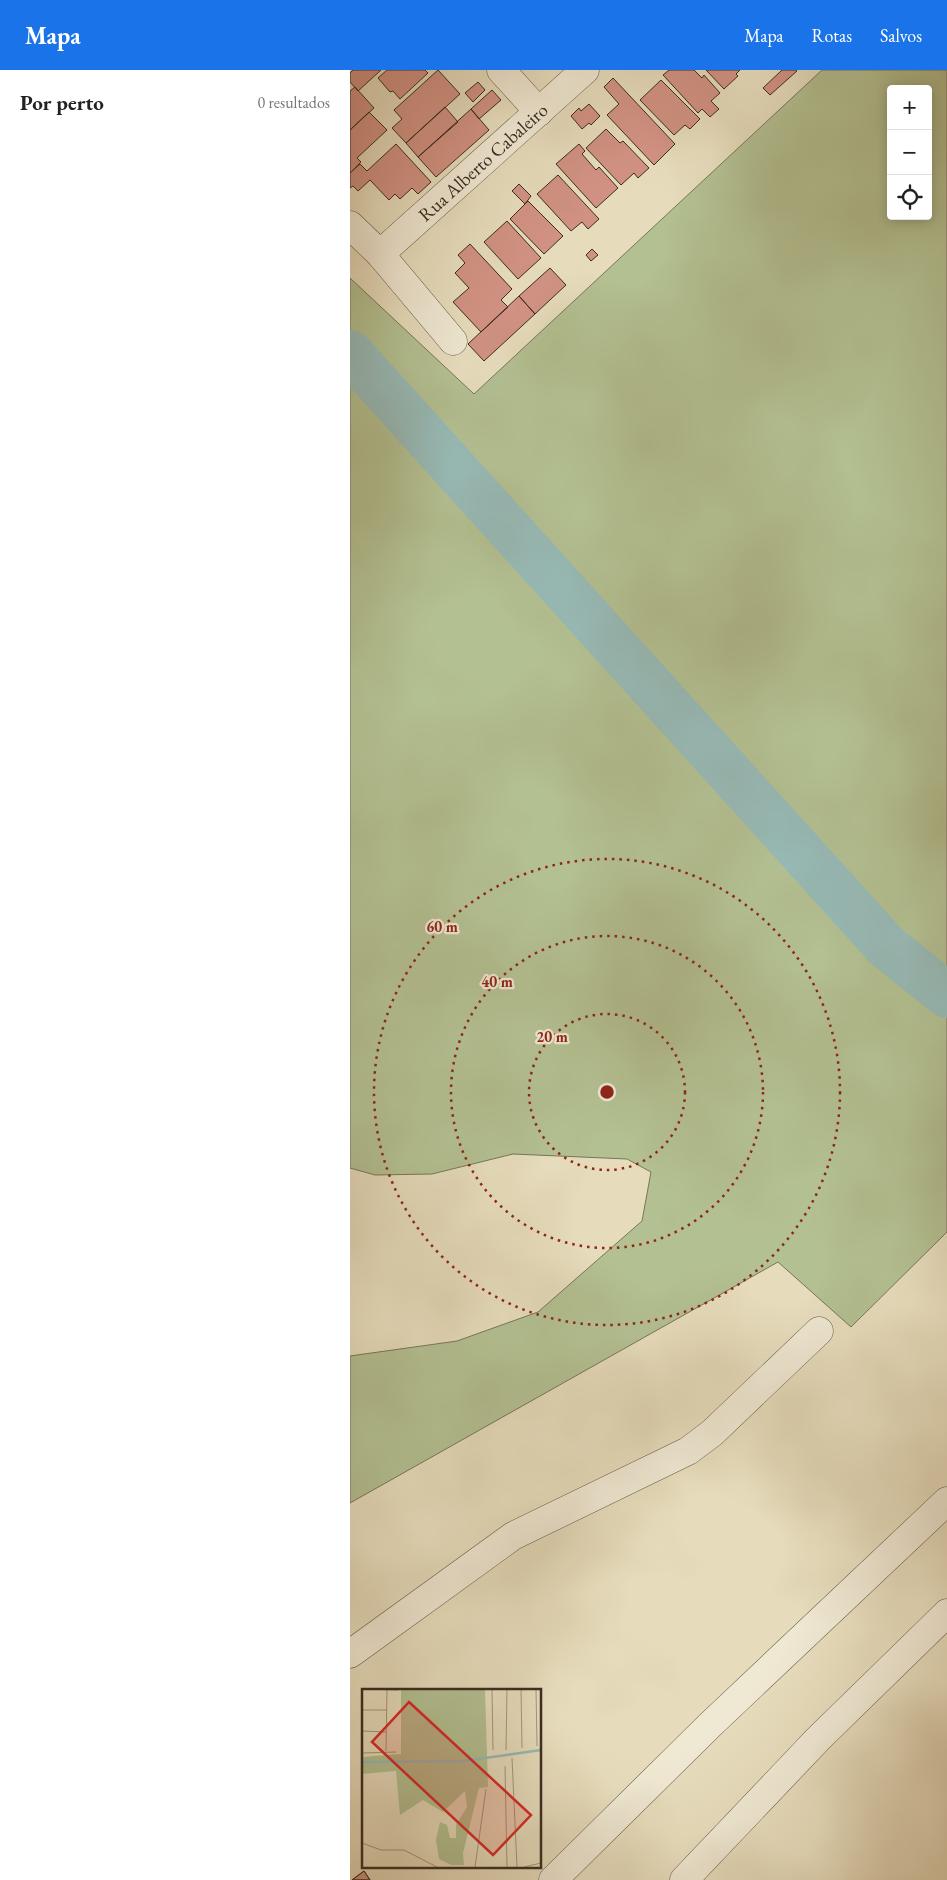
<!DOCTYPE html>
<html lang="pt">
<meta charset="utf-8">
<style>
:root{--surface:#fff;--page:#f2f2f2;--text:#222;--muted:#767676;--line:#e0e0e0;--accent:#1a73e8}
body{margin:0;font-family:"EB Garamond",serif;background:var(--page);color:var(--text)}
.controls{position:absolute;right:15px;top:15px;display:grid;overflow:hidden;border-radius:5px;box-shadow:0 2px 12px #0003}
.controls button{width:45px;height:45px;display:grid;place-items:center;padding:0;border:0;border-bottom:1px solid var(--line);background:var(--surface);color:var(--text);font:25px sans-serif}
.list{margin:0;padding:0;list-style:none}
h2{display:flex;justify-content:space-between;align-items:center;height:65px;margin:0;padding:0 20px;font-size:21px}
h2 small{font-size:16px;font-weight:400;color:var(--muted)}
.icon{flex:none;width:28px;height:28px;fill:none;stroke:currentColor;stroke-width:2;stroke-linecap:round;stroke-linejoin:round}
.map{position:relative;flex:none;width:597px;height:1810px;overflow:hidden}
header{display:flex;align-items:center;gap:30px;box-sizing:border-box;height:70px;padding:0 25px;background:var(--accent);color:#fff}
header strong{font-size:24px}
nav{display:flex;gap:28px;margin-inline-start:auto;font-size:18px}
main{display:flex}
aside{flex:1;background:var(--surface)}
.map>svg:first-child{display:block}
</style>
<header>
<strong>Mapa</strong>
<nav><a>Mapa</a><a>Rotas</a><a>Salvos</a></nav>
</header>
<main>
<aside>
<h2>Por perto<small>0 resultados</small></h2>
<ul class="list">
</ul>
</aside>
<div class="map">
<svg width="597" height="1810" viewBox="0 0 597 1810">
<rect width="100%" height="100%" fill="#e6dcbc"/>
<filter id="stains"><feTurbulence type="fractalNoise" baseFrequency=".004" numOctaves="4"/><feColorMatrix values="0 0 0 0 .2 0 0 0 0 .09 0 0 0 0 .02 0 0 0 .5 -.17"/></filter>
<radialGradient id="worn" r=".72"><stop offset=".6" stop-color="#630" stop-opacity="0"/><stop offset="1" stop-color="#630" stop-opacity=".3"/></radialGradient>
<!-- green -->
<path fill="#b3c092" stroke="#76765a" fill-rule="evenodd" d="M472,0H597V1162L501,1257L428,1192L0,1433V1286L107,1271L188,1242L292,1151L301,1102L277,1089L163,1084L82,1104L25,1105L0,1098V208L124,324ZM541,19H578V146H541Z"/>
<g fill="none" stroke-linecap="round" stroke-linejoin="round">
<!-- river -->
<path stroke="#97bab6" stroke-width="46" d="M0,283L536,876L597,925"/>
</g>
<!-- building -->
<path fill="#d19283" stroke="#3a2d23" d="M3,0H31L8,21L0,12V3Z
M37,0H75L78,3L50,29L43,21L40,22L28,8Z
M88,0L110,24L56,73L42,58L52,49L44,40Z
M319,0H344L352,8L354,5L370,23L361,31L369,39L360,47L352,39L348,43L313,5Z
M356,0H390L386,4L388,6L374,19Z
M432,0H445L447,1L420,25L413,18Z
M263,8L325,74L304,95L257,45L269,34L254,17Z
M311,10L350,49L340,59L335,55L324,65L290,30Z
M128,12L135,20L123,32L115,23Z
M5,17L24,38L0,60V21Z
M142,20L151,30L129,49L121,39Z
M239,34L250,46L241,55L239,53L232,59L221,46L229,38L231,41Z
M95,37L108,52L68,87L56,73Z
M121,39L139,60L86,107L68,87Z
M19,42L37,60L7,88L11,92L0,103V60Z
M256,59L270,73L273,71L299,98L288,108L284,103L271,115L236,78Z
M46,74L81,112L68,124L62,118L50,129L45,124L39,130L20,110L8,121L3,116L0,118V103L10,94L17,101Z
M229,74L235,81L232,84L246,100L249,97L268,118L246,138L206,94Z
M208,105L249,149L238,159L232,152L221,161L187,124Z
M169,114L181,126L175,134L162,121Z
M178,131L213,166L194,184L160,149Z
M157,151L191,188L168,209L134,172Z
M120,174L162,219L151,230L158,237L131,262L103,232L119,218L105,203L115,193L108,185Z
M242,179L248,185L241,191L236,185Z
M200,198L216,215L185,244L169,226Z
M169,226L185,244L134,291L118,274Z
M14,1801L20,1810H2Z
M14,1801L20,1810H2Z"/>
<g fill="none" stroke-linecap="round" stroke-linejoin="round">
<!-- minor casing -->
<g stroke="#655949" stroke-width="29">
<g id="minor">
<path d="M151,0L189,42"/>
<path d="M0,155L30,184L103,271"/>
<path id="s1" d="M30,184L235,0"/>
<path d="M0,1584L163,1466L338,1381L362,1363L469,1261"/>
<path d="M203,1810L361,1654L597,1431"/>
<path d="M334,1810L468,1669L597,1543"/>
</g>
</g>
<!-- minor -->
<use href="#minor" stroke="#efe8d3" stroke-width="28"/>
</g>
<!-- distance rings -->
<g fill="none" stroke="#8f2418" stroke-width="2.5" stroke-dasharray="2.5 5">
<circle cx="257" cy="1022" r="78"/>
<circle cx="257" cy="1022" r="156"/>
<circle cx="257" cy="1022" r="233"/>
</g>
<g text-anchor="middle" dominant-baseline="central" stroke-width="4.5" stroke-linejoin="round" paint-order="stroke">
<!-- street labels -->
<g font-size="19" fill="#3a2d23" stroke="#efe8d3">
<text stroke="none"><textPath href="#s1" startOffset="138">Rua Alberto Cabaleiro</textPath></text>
</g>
</g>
<!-- overview -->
<g transform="translate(12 1619)">
<rect width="179" height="179" fill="#e6dcbc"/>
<path d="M39,0H123L126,98L117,99L101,164L102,176H89L77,170L74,151L78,133L85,136L88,149H94V136L105,118L103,102L81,123L61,111L38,126L34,82L0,85V68L39,65Z" fill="#b3c092"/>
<path fill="none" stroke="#97bab6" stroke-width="2.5" d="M0,73L102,72L179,61"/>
<path fill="none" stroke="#a1967f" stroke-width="1" d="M2,0L36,1M130,0L131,61M159,0L160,59M174,0L175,57M0,21H25M0,42L24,43M144,61L145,0M24,62L25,0M0,64L34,63M150,69L155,178M143,77L145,178M0,154L19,161H42L75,178M113,178L124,100M162,178L179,174"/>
<path fill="#d62828" fill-opacity="0.15" stroke="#d62828" stroke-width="2.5" d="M47,13L169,126L131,166L10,53Z"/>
<rect width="179" height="179" fill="none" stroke="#3a2d23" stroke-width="2.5"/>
</g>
<circle cx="257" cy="1022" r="8" fill="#8f2418" stroke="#efe8d3" stroke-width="2.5"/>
<g font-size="15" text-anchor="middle" font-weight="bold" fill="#8f2418" stroke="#efe8d3" stroke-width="4.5" stroke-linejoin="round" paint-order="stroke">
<text x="92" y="862">60 m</text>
<text x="147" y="917">40 m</text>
<text x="202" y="972">20 m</text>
</g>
<rect width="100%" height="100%" filter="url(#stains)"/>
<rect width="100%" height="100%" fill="url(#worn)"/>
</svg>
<div class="controls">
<button>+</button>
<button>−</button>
<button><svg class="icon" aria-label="locate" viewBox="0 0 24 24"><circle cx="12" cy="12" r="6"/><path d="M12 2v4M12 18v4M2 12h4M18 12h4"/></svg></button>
</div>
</div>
</main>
